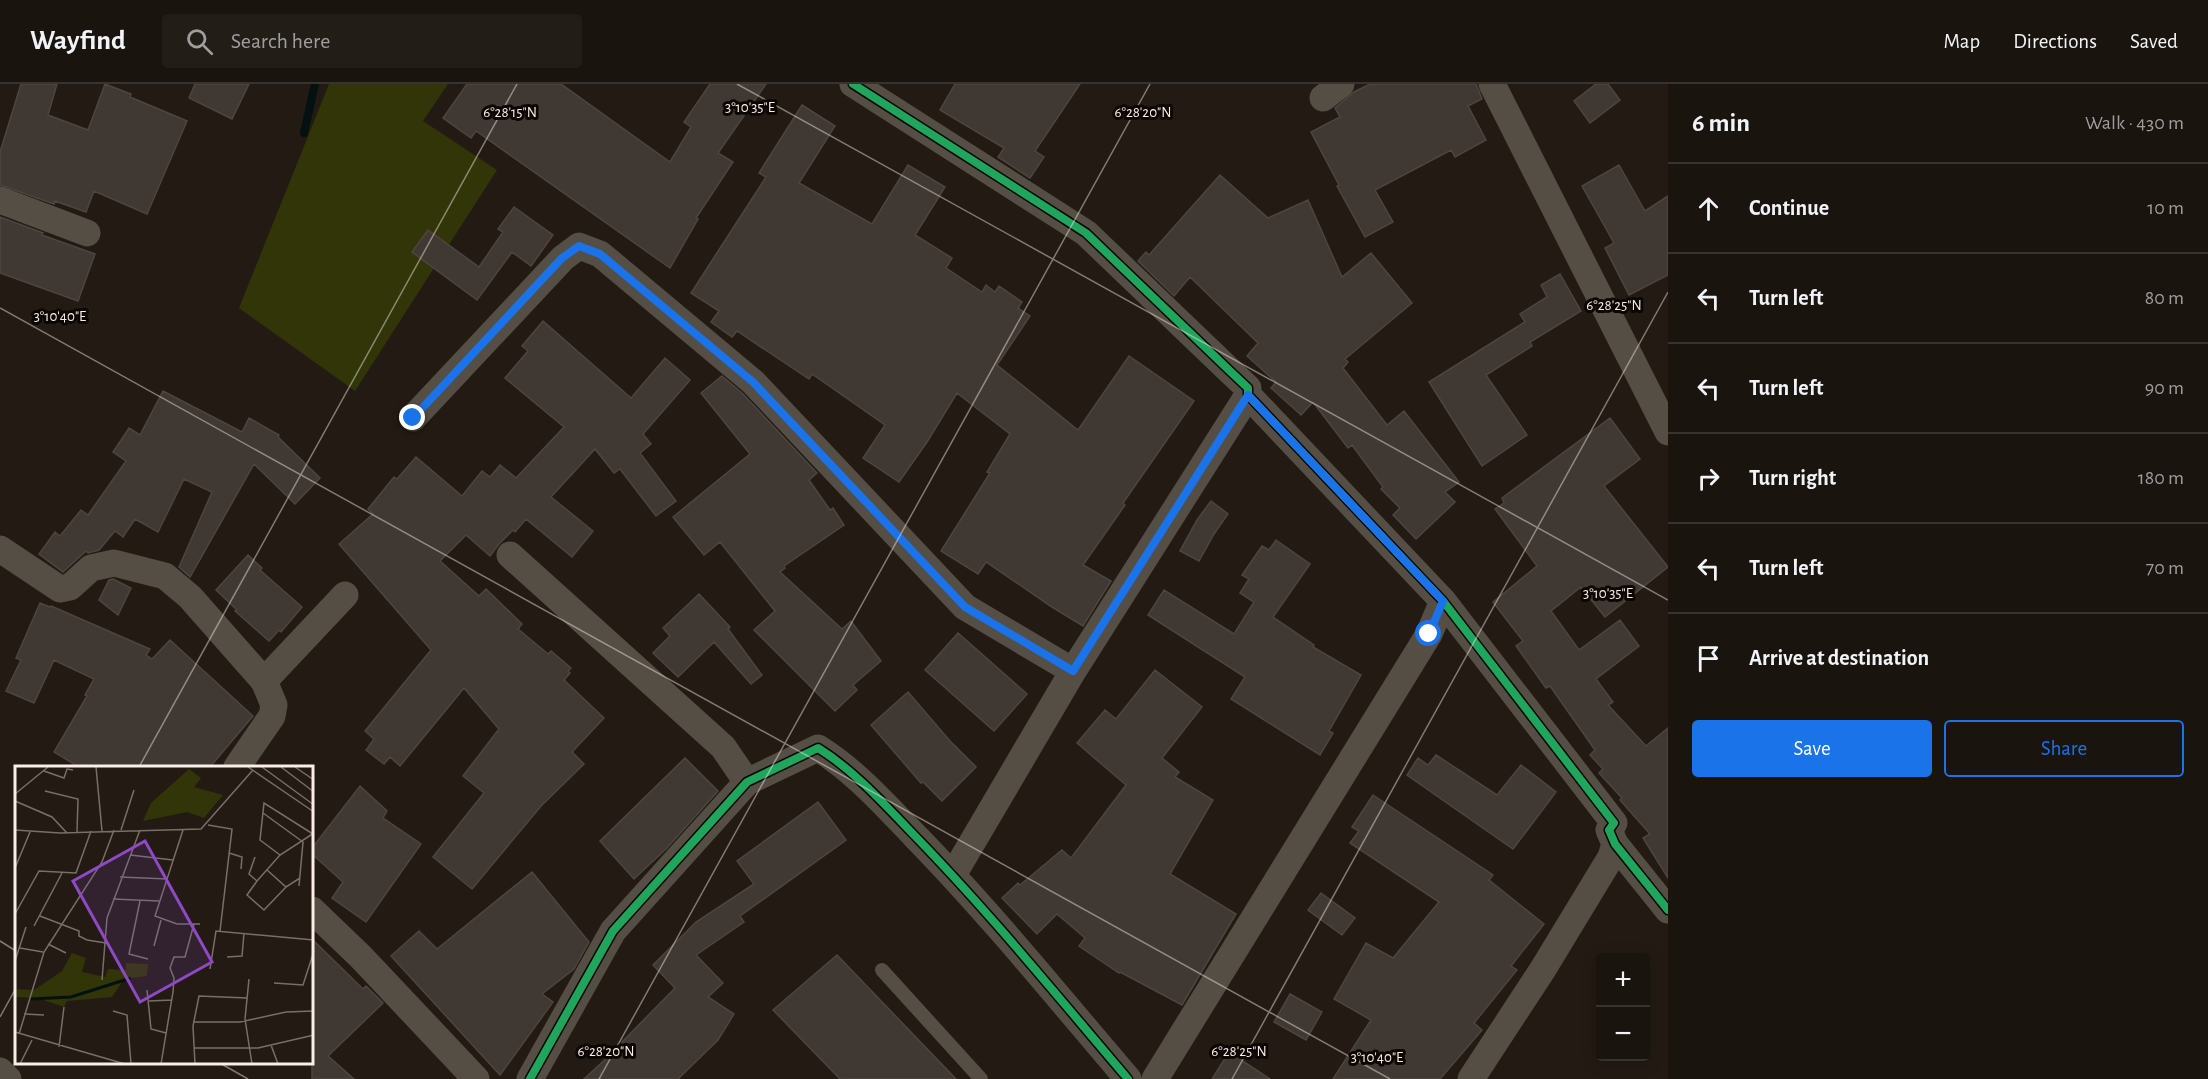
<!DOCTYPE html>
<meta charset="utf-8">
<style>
:root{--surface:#1a140f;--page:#231d18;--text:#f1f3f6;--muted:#9f9e9e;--line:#38332f;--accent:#1a73e8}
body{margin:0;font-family:"Alegreya Sans",sans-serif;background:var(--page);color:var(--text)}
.controls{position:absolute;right:18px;bottom:18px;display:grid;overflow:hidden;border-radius:6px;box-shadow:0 3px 15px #0003}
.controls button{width:54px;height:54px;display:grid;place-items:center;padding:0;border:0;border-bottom:2px solid var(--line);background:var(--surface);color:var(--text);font:30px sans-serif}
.stop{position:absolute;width:18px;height:18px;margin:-14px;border:4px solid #1a73e8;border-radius:50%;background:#fff}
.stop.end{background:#1a73e8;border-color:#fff;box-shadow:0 2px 6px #0008}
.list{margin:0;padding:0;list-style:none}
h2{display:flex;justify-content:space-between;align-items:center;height:78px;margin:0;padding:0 24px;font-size:26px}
h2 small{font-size:20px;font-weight:400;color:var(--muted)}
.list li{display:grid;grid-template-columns:39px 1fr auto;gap:18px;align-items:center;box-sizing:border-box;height:90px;padding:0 24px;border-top:2px solid var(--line)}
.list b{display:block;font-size:22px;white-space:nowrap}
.list em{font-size:20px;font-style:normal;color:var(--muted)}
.actions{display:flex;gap:12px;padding:18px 24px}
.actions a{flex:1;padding:14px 0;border:2px solid var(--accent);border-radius:6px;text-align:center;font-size:21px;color:var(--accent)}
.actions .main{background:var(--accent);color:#fff}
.icon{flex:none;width:33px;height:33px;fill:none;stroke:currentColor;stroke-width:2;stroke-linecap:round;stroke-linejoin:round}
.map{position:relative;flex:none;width:1668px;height:995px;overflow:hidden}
header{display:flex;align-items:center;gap:36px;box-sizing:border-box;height:84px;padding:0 30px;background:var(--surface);border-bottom:2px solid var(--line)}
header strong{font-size:28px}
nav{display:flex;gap:33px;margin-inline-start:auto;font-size:21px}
.search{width:420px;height:54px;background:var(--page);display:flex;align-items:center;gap:15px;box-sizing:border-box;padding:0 21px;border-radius:6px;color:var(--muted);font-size:22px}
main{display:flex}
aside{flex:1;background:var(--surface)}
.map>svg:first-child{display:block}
</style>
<header>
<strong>Wayfind</strong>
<div class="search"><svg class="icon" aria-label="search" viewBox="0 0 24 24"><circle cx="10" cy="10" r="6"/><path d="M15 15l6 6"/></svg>Search here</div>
<nav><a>Map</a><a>Directions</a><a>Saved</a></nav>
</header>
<main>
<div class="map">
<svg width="1668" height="995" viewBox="0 0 1668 995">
<rect width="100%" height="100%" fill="#231a14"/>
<!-- green -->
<path fill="#313508" d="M329,0H448L423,37L497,86L355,307L239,224Z"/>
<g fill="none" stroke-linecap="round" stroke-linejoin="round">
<!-- stream -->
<path stroke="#041111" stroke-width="8" d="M304,49L315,0"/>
</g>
<!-- building -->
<path fill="#403832" stroke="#4d4540" stroke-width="1.5" d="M21,0H57L48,31L88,46L105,0L131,10L130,13L187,37L147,130L94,107L86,128L55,117L54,120L0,101V68Z
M195,0H249L232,35L189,14Z
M467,0H561L670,78L691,43L684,38L710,0H766L718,69L733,78L696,134L698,135L670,184L476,47L471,54L443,34Z
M955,0H1080L1035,67L1044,73L1030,94L998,73L1004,64L940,26Z
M1370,0H1476L1482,15L1468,22L1486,56L1455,73L1451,66L1375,106L1393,138L1365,153L1337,102L1339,101L1311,48L1340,33L1335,24L1354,8Z
M1596,0H1608L1620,16L1590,39L1574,17Z
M802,21L835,42L799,99L872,140L908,81L945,103L915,151L952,174L946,184L982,208L986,201L995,208L999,202L1022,218L1018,224L1030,232L997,281L1078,346L1129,272L1194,317L1123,419L1125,421L1083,481L1111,497L1083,542L1052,523L986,478L978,490L941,467L990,389L987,388L1010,350L957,309L927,358L899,398L863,374L885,341L812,290L809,295L737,247L732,253L711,238L719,227L691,209L766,93L759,89Z
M1619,81L1645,127L1668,112V191L1629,211L1605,164L1614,159L1582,102Z
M1220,91L1268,134L1308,116L1342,193L1371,169L1412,219L1345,275L1348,278L1343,284L1387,341L1404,327L1459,398L1445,408L1455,418L1416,455L1393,431L1400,424L1381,405L1383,403L1352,361L1348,364L1313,318L1301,331L1271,304L1276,298L1247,272L1258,259L1190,193L1174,212L1138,177L1146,168L1149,171Z
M514,123L553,151L531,182L512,168L477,216L412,168L428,146L479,183L503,148L498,145Z
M0,133L43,149L42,151L95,170L78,217L0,189Z
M1560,190L1581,227L1530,258L1532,262L1486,291L1527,351L1482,382L1429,298L1525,238L1520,230L1547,213L1541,201Z
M543,237L631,314L665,274L690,296L643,350L651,360L640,369L676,417L656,432L620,385L614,389L595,365L551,413L593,447L572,473L526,435L515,448L513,446L499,460L490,472L466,451L440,477L479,512L486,505L522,540L518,545L548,570L551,567L571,584L568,587L570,589L564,596L604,634L572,668L584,680L541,722L472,805L433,773L484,709L463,692L499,645L464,604L400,682L390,673L384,680L366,666L374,655L365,647L431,566L339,460L373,430L368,425L394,393L397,395L416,373L462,412L482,387L490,393L500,381L516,394L564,343L505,294L528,267L522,262Z
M722,292L742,309L817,389L809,396L830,426L833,424L844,441L784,482L785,484L780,488L842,545L851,537L881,577L853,601L857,606L835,627L754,546L775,527L720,458L704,471L673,433L750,370L701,309Z
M163,307L242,348L249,334L279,351L278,353L320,394L295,420L254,380L190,493L179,483L212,408L184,395L158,448L135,435L123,453L115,447L99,466L88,469L86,467L63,488L39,470L55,448L60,452L81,426L88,431L126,377L113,368L129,344L140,351Z
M1610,334L1640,375L1604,402L1668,483L1605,533L1581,503L1551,527L1579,566L1620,536L1639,562L1596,595L1613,618L1608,621L1646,662L1668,644V794L1643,754L1650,750L1620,716L1622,714L1599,689L1603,685L1590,671L1595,666L1550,602L1546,604L1516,562L1523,557L1493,518L1537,482L1495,425L1504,419L1502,414Z
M1211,417L1228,430L1214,450L1199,477L1180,467L1197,436Z
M1276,456L1310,480L1273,533L1314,561L1313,563L1361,591L1329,647L1333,649L1320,671L1231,615L1245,593L1148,531L1164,506L1234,550L1254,518L1240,509L1249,495L1242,491L1262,462L1269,466Z
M248,471L262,484L260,486L302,523L281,548L279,546L269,557L235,527L237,526L216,506Z
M113,495L131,504L118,531L99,516L109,496Z
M699,510L730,543L728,545L762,591L751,600L714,558L678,593L653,569L670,552L663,544Z
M40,519L50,523L51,522L150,565L146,571L152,575L170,556L253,632L210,683H79L54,668L87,612L85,611L94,595L54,576L34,619L6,607L21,576L16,574Z
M958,549L1027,610L994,647L925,586Z
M1155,586L1202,623L1162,674L1179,688L1175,693L1213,716L1170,790L1236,830L1182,921L1120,888L1119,889L1079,862L1085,854L1057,830L1037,850L1002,814L1018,799L1020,801L1062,766L1071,774L1126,701L1077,659L1105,626L1116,635Z
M908,608L950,657L976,683L942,717L923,698L921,699L871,641Z
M1436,671L1497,711L1521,681L1556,708L1513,765L1407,691L1418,674L1428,681Z
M685,674L718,707L667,764L634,795L600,757Z
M360,702L387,727L383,734L421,760L366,838L332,814L343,798L312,770V764Z
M1373,711L1493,791L1489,796L1544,840L1511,882L1517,886L1474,939L1482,946L1440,995H1333L1371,936L1334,915L1366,859L1393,874L1439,818L1350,759L1359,747L1352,743Z
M818,718L846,756L740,832L744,838L696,871L723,899L708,913L734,930L718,956L678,995H584L623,959L622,958L675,904L653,881L696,838L754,800L737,777Z
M532,788L589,858L574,885L542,910L553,918L500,991L391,872L419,847L437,865Z
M1321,809L1355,834L1342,851L1308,826Z
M312,855L363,905L366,902L383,919L328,972L354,995H312Z
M837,871L956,995H840L773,926Z
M1290,910L1322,928L1306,956L1274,938Z
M1229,968L1270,995H1212Z"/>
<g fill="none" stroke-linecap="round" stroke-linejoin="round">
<!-- service -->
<path stroke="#554e44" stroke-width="14" d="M882,886L981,995"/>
<!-- minor -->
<path stroke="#554e44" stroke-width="27" d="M853,0L1086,149L1231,288L1248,304V311L1443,517L1614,739L1609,746L1615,760L1668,826
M1492,0L1668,348
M1323,14L1341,0
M0,116L87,149
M413,334L563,174L579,162L600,170L753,298L965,523L1073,587
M0,465L60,505L70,503L91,484L114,479L165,492L190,513L264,597L274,621L272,632L237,683
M510,471L723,663L747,698
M264,597L345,511
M953,791L1073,587L1248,311
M312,826L361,873L476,995
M0,987L8,995
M530,995L613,847L747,698L818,664C855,687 885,721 915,752C990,829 1058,913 1128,995
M1155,995L1429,550L1443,517
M1471,995L1543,885L1611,773L1615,760"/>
<!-- cycleway casing -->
<g stroke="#0c0603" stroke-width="11">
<path id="cycleway" d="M853,0L1086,149L1231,288L1248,304V311L1443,517L1614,739L1609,746L1615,760L1668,826
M530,995L613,847L747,698L818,664C855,687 885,721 915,752C990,829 1058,913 1128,995"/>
</g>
<!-- cycleway -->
<use href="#cycleway" stroke="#20a55d" stroke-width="8"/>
</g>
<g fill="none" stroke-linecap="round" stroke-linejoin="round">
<!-- route -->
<path stroke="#1a73e8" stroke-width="8" d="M413,334L562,174L579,162L600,170L753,298L965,523L1073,587L1248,311L1443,517L1429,550"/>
</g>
<!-- ticks -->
<path fill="none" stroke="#faeee6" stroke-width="1.5" stroke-opacity="0.45" d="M737,0L1668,516M0,224L1390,995M139,683L517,0M0,857L16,867M0,933L16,904M218,978L248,995M599,995L1150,0M1232,995L1668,208"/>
<!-- overview -->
<g transform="translate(15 682)">
<rect width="298" height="298" fill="#231a14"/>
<path d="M174,3L186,12L179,21L208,29L189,52L172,46L128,55L136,37ZM57,187L71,192L67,206L90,211L93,203L111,204V197L133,198L132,210L109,213L97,231L52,235L49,241L23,232L0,231V223L19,224L47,205Z" fill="#313508"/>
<path fill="none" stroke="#041111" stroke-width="3" d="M16,233L56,231L116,212"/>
<path fill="none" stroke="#796f68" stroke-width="1.5" d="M81,1L87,65M233,1L299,46M247,1L299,39M266,1L299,26M280,1L299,14M29,5L49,12L52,3L58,4M30,25L63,33L62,66M0,28L33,1M0,35L37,51L52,67M248,47L288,76L284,120M193,59L217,63L205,165M0,64L45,67L186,63L238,4M106,64L119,24M168,64L140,150L162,158H185M214,87L227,91L226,103M115,89L158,94M265,89L245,74L249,37L298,68M240,91L234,108L242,115L265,89L299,67M0,102L15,66M252,104L271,121L285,112M105,111L153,113M242,115L232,129L249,144L271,121M98,133L144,135M125,135L114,188L133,193M0,148L24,105L61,107L76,65M25,150L64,165V170L72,174L91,177M19,160L47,107M33,178L51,187M139,180L146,154M5,182L28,186M212,191L227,190L229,167M0,195L11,161M195,203L201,165L299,174M234,213L230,253L237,298M87,214L92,152L125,64M259,217L288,219L299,185M132,224L136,263L151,267M134,235L157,234M98,245L112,249L116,298M9,248L29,249M178,256H225L271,246L299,245M0,266L110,298M4,268L29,186L87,96L99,64M256,279L263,298M44,281L49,241M179,282H243L299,269M5,298L17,274M146,298L158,226L159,212L155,202L159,191H170L179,158M180,298L178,260L184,230L232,232"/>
<path fill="#8e49c5" fill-opacity="0.15" stroke="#8e49c5" stroke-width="3" d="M130,75L197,196L125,236L58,115Z"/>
<rect width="298" height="298" fill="none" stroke="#faeee6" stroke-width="3"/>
</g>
<g font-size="15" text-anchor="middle" fill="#faeee6" stroke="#0c0603" stroke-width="6" stroke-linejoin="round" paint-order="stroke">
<text x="750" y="28">3°10'35"E</text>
<text x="510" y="33">6°28'15"N</text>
<text x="1143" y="33">6°28'20"N</text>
<text x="1614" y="226">6°28'25"N</text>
<text x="60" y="237">3°10'40"E</text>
<text x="1608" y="514">3°10'35"E</text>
<text x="606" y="972">6°28'20"N</text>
<text x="1239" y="972">6°28'25"N</text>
<text x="1377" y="978">3°10'40"E</text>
</g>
</svg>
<div class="controls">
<button>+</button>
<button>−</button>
</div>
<div class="stop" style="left:1429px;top:550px"></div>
<div class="stop end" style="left:413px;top:334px"></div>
</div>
<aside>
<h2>6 min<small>Walk · 430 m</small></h2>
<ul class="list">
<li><svg class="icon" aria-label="ahead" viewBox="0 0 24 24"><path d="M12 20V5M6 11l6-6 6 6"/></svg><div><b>Continue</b></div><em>10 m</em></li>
<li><svg class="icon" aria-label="left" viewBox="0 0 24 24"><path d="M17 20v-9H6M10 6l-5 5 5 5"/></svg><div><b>Turn left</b></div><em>80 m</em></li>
<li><svg class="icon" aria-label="left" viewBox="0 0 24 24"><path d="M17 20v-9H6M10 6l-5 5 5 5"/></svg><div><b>Turn left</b></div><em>90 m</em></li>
<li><svg class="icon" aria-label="right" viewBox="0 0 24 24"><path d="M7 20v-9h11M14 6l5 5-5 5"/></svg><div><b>Turn right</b></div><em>180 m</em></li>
<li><svg class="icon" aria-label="left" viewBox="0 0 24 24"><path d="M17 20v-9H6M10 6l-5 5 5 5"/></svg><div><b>Turn left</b></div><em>70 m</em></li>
<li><svg class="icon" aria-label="arrive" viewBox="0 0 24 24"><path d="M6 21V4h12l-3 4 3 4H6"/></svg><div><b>Arrive at destination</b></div></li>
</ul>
<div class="actions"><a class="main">Save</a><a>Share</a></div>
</aside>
</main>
